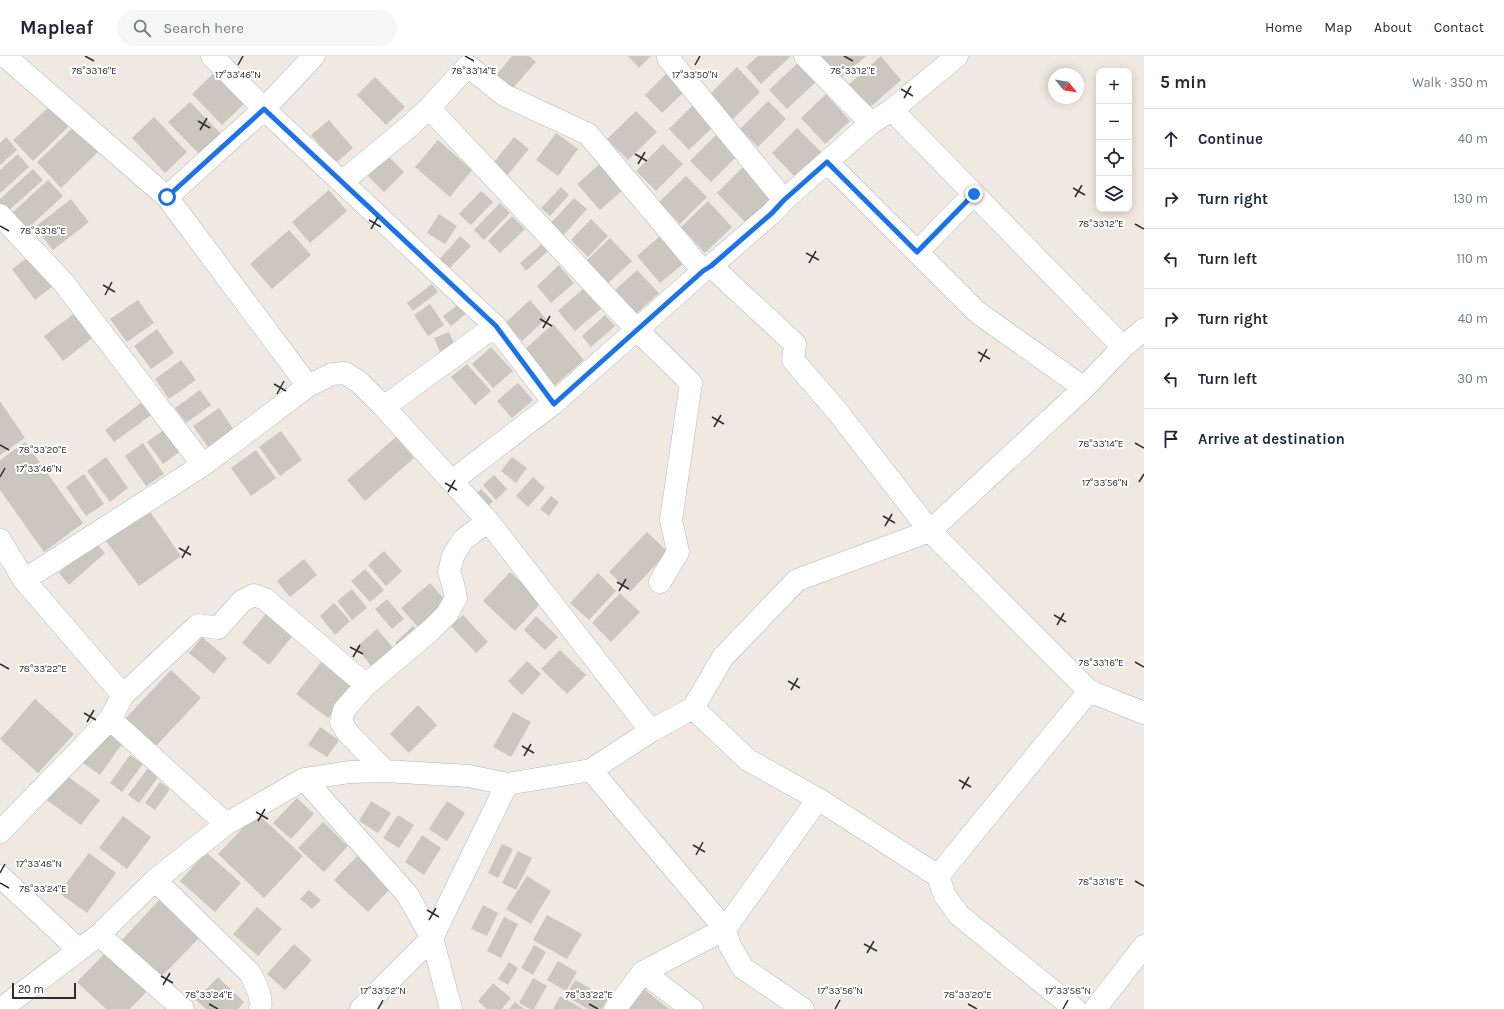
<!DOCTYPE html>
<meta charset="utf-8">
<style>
:root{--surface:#fff;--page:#f6f6f7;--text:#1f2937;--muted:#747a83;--line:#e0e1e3}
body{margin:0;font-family:Karla,sans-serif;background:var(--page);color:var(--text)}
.controls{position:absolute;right:12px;top:12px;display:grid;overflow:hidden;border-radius:8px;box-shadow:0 2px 10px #0003}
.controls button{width:36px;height:36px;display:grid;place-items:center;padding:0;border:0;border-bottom:1px solid var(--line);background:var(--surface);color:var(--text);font:20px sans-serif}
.compass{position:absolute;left:1048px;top:12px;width:36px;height:36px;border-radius:50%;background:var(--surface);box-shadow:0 2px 10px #0003;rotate:120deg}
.scale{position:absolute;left:12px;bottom:10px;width:64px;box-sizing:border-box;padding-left:4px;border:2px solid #2e2e2e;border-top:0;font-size:11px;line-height:14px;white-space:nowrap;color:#2e2e2e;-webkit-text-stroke:3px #fff;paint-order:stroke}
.stop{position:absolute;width:12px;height:12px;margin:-9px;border:3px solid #1a73e8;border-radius:50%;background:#fff}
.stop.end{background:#1a73e8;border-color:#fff;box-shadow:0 1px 4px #0008}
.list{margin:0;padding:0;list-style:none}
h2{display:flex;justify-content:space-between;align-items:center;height:52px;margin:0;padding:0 16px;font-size:17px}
h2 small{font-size:13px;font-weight:400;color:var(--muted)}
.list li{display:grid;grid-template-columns:26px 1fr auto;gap:12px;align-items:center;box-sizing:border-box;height:60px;padding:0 16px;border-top:1px solid var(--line)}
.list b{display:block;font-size:15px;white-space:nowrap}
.list em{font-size:13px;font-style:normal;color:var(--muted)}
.icon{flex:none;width:22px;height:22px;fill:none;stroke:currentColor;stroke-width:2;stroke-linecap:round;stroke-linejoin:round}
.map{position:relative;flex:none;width:1144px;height:953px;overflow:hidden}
header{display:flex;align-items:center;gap:24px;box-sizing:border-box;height:56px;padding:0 20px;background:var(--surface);border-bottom:1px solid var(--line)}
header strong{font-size:19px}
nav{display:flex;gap:22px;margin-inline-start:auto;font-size:14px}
.search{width:280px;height:36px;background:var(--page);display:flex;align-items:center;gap:10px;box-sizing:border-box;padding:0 14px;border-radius:22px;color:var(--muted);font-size:15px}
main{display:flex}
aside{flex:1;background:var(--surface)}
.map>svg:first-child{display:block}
</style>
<header>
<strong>Mapleaf</strong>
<div class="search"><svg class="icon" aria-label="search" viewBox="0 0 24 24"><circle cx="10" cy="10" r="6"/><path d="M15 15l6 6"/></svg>Search here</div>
<nav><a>Home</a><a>Map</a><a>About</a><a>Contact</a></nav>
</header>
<main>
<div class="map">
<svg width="1144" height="953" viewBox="0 0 1144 953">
<rect width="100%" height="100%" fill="#efe9e1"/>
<!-- building -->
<path fill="#cbc7bf" d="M512,0H529L536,6L512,33L496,19Z
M628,0H651L639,12Z
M758,0H789L790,1L761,28L746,11Z
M814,0H866L836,26Z
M881,0L901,24L867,54L847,30Z
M800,5L818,24L787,53L769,34Z
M737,11L760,36L733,63L709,39Z
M216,15L246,46L222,69L192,38Z
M666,18L684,36L662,57L645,39Z
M375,21L405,51L386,69L357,39Z
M826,38L850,65L825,88L801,62Z
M768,45L786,63L758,91L740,73Z
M190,46L224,81L202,101L168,66Z
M693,49L714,70L689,94L669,73Z
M49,51L68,71L33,105L13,84Z
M636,55L657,76L628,104L607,83Z
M154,61L187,96L165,117L132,82Z
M329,64L353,92L336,107L311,79Z
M75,70L99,95L61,132L37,106Z
M797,72L821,96L795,121L772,97Z
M556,77L578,93L558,120L536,104Z
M716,79L737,100L711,126L690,105Z
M6,81L17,94L0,109V87Z
M514,81L529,93L505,122L491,110Z
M438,84L472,114L450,141L415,111Z
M663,88L683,108L656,135L636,115Z
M18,98L29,111L0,137V114Z
M386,98L404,116L384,136L366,118Z
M602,106L624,133L600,154L577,128Z
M745,109L777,142L749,170L717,137Z
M33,113L43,124L8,155L0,147V143Z
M686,120L707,141L680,168L659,146Z
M48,124L63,140L27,173L13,156Z
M561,131L569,139L550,160L541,152Z
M329,134L347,155L310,187L292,166Z
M481,135L493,146L471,169L459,158Z
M574,142L587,153L562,181L549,169Z
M71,143L89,166L53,194L35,171Z
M708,145L732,171L705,197L681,171Z
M500,147L510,157L484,184L474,174Z
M439,158L457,170L445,188L427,177Z
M512,160L525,173L500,197L488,185Z
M591,163L608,180L588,201L571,184Z
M289,174L311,199L272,233L250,208Z
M460,180L471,190L448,214L438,205Z
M660,180L684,207L660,227L637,200Z
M610,182L632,205L605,230L583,208Z
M542,188L548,195L526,215L520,207Z
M31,199L54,229L35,244L12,213Z
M559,209L574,227L551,247L537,230Z
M637,214L659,237L635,259L614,235Z
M432,228L438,236L413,255L407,247Z
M583,233L601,253L575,275L558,255Z
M138,244L154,267L127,286L110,263Z
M530,244L546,263L522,285L506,266Z
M460,247L468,256L451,270L443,260Z
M430,248L444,269L428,280L414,259Z
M78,255L96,279L63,305L44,280Z
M605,259L615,270L591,291L582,280Z
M553,268L584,304L553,331L522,296Z
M157,273L174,297L151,313L134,290Z
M449,276L455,290L440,296L434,282Z
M491,291L513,315L493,332L472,308Z
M181,304L196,324L169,343L155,323Z
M467,308L491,335L475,349L451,321Z
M518,327L533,344L512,362L497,345Z
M200,334L211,349L186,367L175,352Z
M145,344L154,357L114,386L105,374Z
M0,345L25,382L0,399Z
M219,352L238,380L213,398L193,370Z
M165,373L181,395L163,408L147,386Z
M281,375L302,404L280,420L259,391Z
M396,381L414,402L365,445L347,424Z
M25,386L83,467L44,496L0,434V404Z
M143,387L164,418L146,430L125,400Z
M256,394L276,422L251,440L231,412Z
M106,401L128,432L110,446L87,415Z
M512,401L527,412L516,427L501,415Z
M84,418L104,448L86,460L66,431Z
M494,419L507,433L496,444L483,429Z
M533,421L545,432L528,451L516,440Z
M481,433L493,445L485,454L473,441Z
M551,440L559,446L549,460L540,453Z
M149,454L181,500L139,530L106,485Z
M647,476L668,496L630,536L609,516Z
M94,485L105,497L69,529L59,517Z
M384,495L402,515L386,530L368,509Z
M304,503L317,519L290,541L277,525Z
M365,513L384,534L370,546L351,525Z
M510,516L542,546L515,575L483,545Z
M598,517L616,535L589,564L570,547Z
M430,527L447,546L418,571L401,552Z
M352,533L367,552L352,564L337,545Z
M620,537L640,556L611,586L592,567Z
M387,543L404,563L392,573L375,553Z
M334,547L350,565L335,579L320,560Z
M268,555L294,578L269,609L242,587Z
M463,559L488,586L476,597L451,570Z
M536,560L558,581L545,594L524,574Z
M413,570L420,578L402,595L395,587Z
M377,573L394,593L373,612L356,591Z
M202,581L227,602L214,618L189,597Z
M560,594L586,619L567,638L541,613Z
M325,601L357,625L328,662L296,638Z
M527,605L541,618L522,639L508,625Z
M171,614L201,642L155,691L125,663Z
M35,643L74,678L38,717L0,683Z
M418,649L437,669L409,697L390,678Z
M513,656L531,666L511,701L493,691Z
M320,671L339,684L327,701L308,689Z
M103,673L122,688L100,719L80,705Z
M130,699L143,708L122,736L110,727Z
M148,712L159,720L139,747L128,739Z
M63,717L100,744L81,769L44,742Z
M160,726L170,733L155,754L145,747Z
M297,742L314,758L291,783L273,767Z
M371,745L391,757L378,777L359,765Z
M447,745L465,757L447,785L429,773Z
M257,757L303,800L264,842L218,798Z
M398,759L414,769L399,792L383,782Z
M123,760L151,781L127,813L99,792Z
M323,766L348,790L324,816L298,792Z
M422,779L441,792L424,819L405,806Z
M502,788L513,793L498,822L488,817Z
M518,795L532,802L516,834L502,827Z
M206,796L241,827L215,856L180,825Z
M89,797L116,817L87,857L59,837Z
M357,800L391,832L368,856L334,824Z
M527,820L551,835L531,868L506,853Z
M309,834L321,844L312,853L300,843Z
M161,842L201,880L161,921L122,884Z
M483,849L498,857L487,880L471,873Z
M257,851L282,873L258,900L233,878Z
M547,859L582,878L567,903L533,884Z
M504,861L518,868L501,902L487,895Z
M294,888L312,904L285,934L267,918Z
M534,889L546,896L533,919L521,912Z
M107,895L148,934L130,953H106L77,926Z
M558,905L577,916L566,935L547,924Z
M509,906L518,912L508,929L498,923Z
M218,921L244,946L238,953H206L196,944Z
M533,922L547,930L534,953H530L519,947Z
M575,924L608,942L602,953H588L566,940Z
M493,927L511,942L502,953H487L478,945Z
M644,933L669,953H628Z
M560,940L583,953H553Z
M515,946L524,953H509Z"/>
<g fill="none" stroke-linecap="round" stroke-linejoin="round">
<!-- minor casing -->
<g stroke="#b4b7c1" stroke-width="23">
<path id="minor" d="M5,0L167,141L308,330L332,318L345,317L359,326L384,351L488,465L651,675
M212,0L264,53L495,270L554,347
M670,0L668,2L784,144
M805,0L871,67
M429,52L637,274L691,327L671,464L678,496L660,526
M892,54L1123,291
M827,106L977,256L1084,332
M342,126L411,69L429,52L468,10L504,39L588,78L703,215
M167,141L264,53L314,0
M0,159L63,226L203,409
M917,196L974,138
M711,210L795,288L793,304L837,355L930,475L1089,635L1144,657
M384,351L495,270
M452,425L554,347L703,215L711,210L772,157L784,144L871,67L892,54L957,0
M0,484L24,524L123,639L110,663L226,768
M24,524L203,409L308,330
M123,639L198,569L218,572L242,545L254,539L265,543L366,629
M693,652L748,704L818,743L938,820L945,840L959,859L1075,953
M591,714L725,873L730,890L743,912L803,953
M385,715L347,676L341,666L344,654L366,629L431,574L447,558L456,542L453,528L449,516L453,500L463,484L488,465
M304,723L407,838L432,882L451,953
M0,776L110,663
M0,820L79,894
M938,820L1089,635
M155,824L250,917C255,928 263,940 260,953
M99,879L183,953
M643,916L692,953
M1,953L99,879L155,824L226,768L304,723L350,716L385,715L469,720L507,728L591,714L651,675L693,652L723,601L797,524L930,475L1084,332L1123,291L1144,273
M361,953L432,882L507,728
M615,953L643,916L725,873L818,743
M1095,953L1144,890"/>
</g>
<!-- minor -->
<use href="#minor" stroke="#fff" stroke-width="22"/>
</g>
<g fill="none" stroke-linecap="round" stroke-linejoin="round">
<!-- route -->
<path stroke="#1a73e8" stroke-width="5" d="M167,141L264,53L496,270L554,348L703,215L711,210L772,157L784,144L827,106L917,196L974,138"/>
</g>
<!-- ticks -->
<path fill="none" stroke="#2e2e2e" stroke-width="1.5" d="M85,0L94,5M465,0L474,5M844,0L853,5M238,9L243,0M695,9L700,0M901,33L913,40M904,42L911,30M198,65L210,72M200,74L207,62M635,98L647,105M638,108L645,96M1073,132L1085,139M1075,141L1082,129M369,164L381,171M1135,168L1144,173M0,170L9,175M371,173L378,161M806,197L819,204M809,207L816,195M103,229L115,236M105,239L112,226M540,263L552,270M543,272L550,260M978,296L990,303M980,306L987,293M274,328L286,335M277,338L284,325M712,361L724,368M714,371L721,359M1135,387L1144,392M0,389L9,394M0,421L5,412M1139,426L1144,418M445,427L457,434M448,436L455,424M883,460L895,467M885,470L892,458M179,492L191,499M182,502L189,490M617,526L629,533M619,535L626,523M1054,559L1066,566M1057,569L1064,557M350,591L363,598M353,601L360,589M1135,606L1144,611M0,608L9,613M788,625L800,632M791,634L798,622M84,657L96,664M87,666L94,654M522,690L534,697M524,700L531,688M959,724L971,731M962,733L969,721M256,756L268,763M258,765L265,753M693,789L705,796M696,799L703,786M0,817L5,808M1135,825L1144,830M0,827L9,832M427,854L439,861M429,864L436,852M864,888L877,895M867,897L874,885M161,920L173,927M163,929L170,917M209,948L218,953M589,948L598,953M968,948L977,953M378,953L383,944M835,953L840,944M1063,953L1068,944"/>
<g font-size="10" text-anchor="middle" fill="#2e2e2e" stroke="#fff" stroke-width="4" stroke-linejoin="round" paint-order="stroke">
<text x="474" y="18">78°33'14"E</text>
<text x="94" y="18">78°33'16"E</text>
<text x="853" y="18">78°33'12"E</text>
<text x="238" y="22">17°33'46"N</text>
<text x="695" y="22">17°33'50"N</text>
<text x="1101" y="171">78°33'12"E</text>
<text x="43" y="178">78°33'18"E</text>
<text x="1101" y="391">78°33'14"E</text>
<text x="43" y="397">78°33'20"E</text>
<text x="39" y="416">17°33'46"N</text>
<text x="1105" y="430">17°33'56"N</text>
<text x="1101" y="610">78°33'16"E</text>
<text x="43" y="616">78°33'22"E</text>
<text x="39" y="811">17°33'48"N</text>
<text x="1101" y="829">78°33'18"E</text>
<text x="43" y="836">78°33'24"E</text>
<text x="383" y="938">17°33'52"N</text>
<text x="840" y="938">17°33'56"N</text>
<text x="1068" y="938">17°33'58"N</text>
<text x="209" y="942">78°33'24"E</text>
<text x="589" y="942">78°33'22"E</text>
<text x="968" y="942">78°33'20"E</text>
</g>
</svg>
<div class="controls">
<button>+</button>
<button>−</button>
<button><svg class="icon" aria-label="locate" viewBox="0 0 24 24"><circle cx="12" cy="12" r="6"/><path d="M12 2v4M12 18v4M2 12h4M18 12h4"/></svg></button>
<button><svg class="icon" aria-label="layers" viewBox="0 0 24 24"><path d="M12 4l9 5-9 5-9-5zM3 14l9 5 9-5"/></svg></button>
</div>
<svg class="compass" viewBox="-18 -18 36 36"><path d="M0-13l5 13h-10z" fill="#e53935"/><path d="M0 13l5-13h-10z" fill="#747a83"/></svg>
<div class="scale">20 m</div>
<div class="stop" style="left:167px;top:141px"></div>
<div class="stop end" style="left:974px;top:138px"></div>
</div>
<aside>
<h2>5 min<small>Walk · 350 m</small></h2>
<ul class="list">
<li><svg class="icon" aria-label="ahead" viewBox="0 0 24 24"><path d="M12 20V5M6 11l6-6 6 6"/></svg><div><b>Continue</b></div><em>40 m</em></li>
<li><svg class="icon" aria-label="right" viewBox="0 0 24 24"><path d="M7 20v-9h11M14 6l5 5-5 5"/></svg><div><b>Turn right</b></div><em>130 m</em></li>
<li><svg class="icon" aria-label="left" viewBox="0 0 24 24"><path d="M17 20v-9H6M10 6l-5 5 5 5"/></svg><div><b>Turn left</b></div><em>110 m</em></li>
<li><svg class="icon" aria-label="right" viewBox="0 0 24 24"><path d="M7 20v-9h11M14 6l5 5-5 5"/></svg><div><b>Turn right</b></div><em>40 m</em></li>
<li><svg class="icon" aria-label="left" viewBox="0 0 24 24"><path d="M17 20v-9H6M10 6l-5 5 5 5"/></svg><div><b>Turn left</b></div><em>30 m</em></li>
<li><svg class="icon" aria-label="arrive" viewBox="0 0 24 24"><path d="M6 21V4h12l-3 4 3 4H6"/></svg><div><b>Arrive at destination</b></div></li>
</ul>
</aside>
</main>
